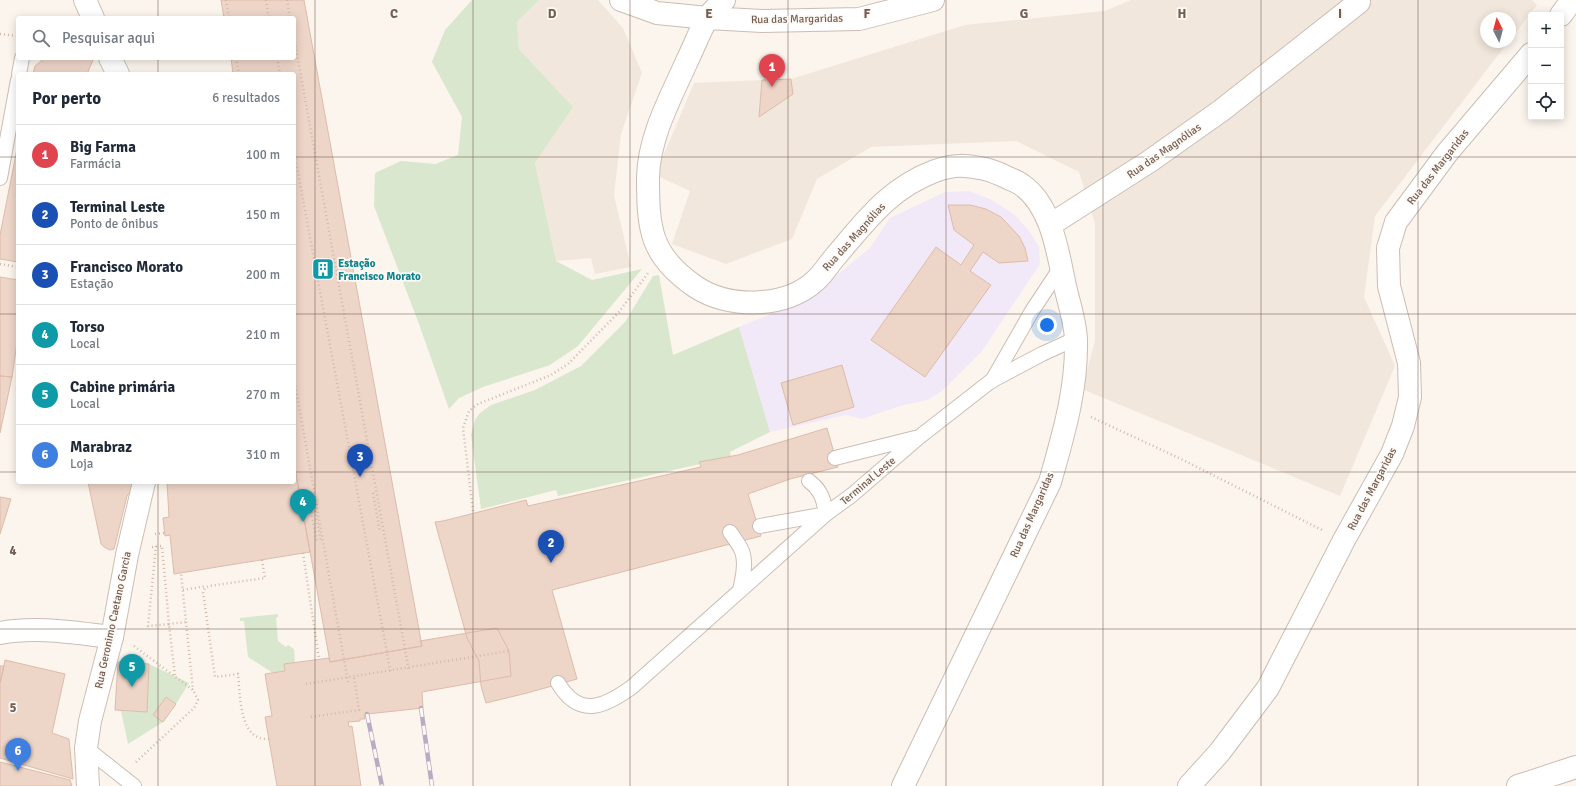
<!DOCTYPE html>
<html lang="pt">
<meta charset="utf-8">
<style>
:root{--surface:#fff;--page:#f6f6f7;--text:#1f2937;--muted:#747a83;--line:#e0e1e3;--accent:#d47863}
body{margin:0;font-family:Signika,sans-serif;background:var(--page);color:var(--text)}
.controls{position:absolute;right:12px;top:12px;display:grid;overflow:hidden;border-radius:4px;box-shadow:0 2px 10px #0003}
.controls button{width:36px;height:36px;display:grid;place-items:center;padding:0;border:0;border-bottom:1px solid var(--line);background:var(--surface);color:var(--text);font:20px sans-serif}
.compass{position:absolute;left:1480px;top:12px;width:36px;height:36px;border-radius:50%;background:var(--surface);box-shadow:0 2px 10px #0003;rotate:354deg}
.you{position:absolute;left:1047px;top:325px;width:14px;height:14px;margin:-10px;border:3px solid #fff;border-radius:50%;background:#1a73e8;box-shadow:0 0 0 6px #1a73e833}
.badge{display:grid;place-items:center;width:26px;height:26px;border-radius:50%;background:var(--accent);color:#fff;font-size:13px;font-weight:700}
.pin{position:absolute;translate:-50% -33px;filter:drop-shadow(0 1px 2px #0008)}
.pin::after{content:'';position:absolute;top:21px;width:14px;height:12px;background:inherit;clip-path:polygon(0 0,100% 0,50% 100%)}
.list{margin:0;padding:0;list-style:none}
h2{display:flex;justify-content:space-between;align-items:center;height:52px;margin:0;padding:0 16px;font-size:17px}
h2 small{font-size:13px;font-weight:400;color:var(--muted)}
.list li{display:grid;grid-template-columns:26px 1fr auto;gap:12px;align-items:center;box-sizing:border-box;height:60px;padding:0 16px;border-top:1px solid var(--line)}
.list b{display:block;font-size:15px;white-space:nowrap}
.list p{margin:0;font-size:13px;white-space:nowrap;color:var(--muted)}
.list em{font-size:13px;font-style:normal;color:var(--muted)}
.icon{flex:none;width:22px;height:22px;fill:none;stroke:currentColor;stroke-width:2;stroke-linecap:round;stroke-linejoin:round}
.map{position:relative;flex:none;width:1576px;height:786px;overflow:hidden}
.search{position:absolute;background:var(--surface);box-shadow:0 2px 10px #0003;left:16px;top:16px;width:280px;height:44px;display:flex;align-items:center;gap:10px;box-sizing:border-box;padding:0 14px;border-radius:4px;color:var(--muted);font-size:15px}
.panel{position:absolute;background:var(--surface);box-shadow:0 2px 10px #0003;left:16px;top:72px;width:280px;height:412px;border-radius:4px}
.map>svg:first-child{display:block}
</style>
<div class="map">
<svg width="1576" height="786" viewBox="0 0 1576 786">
<rect width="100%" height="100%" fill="#fbf5ed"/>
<!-- residential -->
<path fill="#f2e7dc" d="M539,0H598L623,28L642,73L621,134L614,195L631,267L595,274L591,258L556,261L535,163L573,107L519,49L517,22Z
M1131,0H1532L1537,5L1510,40V18H1486V42H1508L1375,216L1364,297L1395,366L1340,496L1082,389L1095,341V224L1079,172L1016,141L871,147L817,179L792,239L726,264L672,244L690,191L655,175L694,83L762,80L759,116L793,94L791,79L965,25L1105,11Z"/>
<!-- education -->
<path fill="#f2e9f8" d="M969,191L990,199L1014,214L1030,232L1039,247L1040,264L982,351L941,392L927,400L900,406L862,419L846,415L770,432L739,327L807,299L870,248L890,218L945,192Z"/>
<!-- green -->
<path fill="#d8e7cd" d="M472,0H539L517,22L519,49L573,107L535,163L556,261L592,280L642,269L578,346L550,365L483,387L459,398L449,409L419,324L374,206L375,173L401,161L435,164L458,155L462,117L432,62L445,30Z
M659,275L673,355L739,327L770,432L730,452L731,457L558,496L556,490L481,509L471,435L475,420L480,413L491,405L535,390L581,366L625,322L653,276Z
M278,614V617L276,618L278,641L286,647L288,645L294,649L295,663L284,664L285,671L273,673L248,657L244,621H240V618Z
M149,664L189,683L176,704L166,697L153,715L163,722L128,744L121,711L147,712Z"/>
<!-- building -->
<path fill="#edd5c8" stroke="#ddbcaa" d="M221,0H304L422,646L330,662L294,463V74H233L231,58H294V18H224Z
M45,58H94L87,74H33L35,66Z
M791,79L793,94L759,117L762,80Z
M18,144V262L0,259V235Z
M948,205H970L986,209L1001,217L1019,236L1025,248L1028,261L999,263L983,252L970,271L991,285L925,377L871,340L936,247L961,265L974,245L954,230Z
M0,277L18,280V336L12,377L0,376Z
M842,365L854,407L793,425L781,383Z
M0,376L12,377L0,433Z
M827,428L838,467L790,479L748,494L761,536L552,590L577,679L527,693L486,703L481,686L479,661L467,638L435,522L443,521L526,500L528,506L701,467L699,462L738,455Z
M294,463L310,552L174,574L170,535L165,536L163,518L169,517L167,482H294Z
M88,482H136L135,486L127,496L114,549L110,550L104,547L101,544Z
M0,497L11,499L0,534Z
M497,628L509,651L511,676L422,692L423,708L367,714L364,715L365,719H360V721L348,722L349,727L352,726L361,786H277L265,717L272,716L265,674L285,671L284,664L329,658L330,662L422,646L420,641Z
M5,660L65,674L52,733L69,739L73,779L0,758V683Z
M118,662L149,664L147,712L115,710Z
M0,666H4L0,683Z
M166,697L176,704L163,722L153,715Z
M0,762L70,780L72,786H0Z"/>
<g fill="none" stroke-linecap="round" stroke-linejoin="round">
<!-- lane casing -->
<g stroke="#ccbdb4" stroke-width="16">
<path id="lane" d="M19,74L22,58
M0,178L18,80
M992,381L1032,311L1061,267
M835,458L915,438
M809,481C821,490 824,500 826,514
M760,526L826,514
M730,532C734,538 738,543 741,549C747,561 743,578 740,590
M558,683C579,718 603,708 632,687L826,514L852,495L918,438L991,381L1042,354L1077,338
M86,748L134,786"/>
</g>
<!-- street casing -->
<g stroke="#ccbdb4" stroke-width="24">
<path id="street" d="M621,0L657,13L708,18L762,21L859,19L933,0
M724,0C718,6 711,12 707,19C699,32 694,47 687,61C671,97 649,136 648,177C648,229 650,256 696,287C729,309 786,308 815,281C823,274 829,264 835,257C865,222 889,188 935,171C955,164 964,165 985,169C993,171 1000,174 1008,178C1013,180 1018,182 1022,185C1052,206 1058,254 1065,286C1069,304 1076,324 1076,341C1077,390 1063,436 1050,482L903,786
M1561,15L1572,0
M1050,225L1150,161L1222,110L1359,2
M0,633C37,626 75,633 112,637
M1189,786L1219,753L1268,688L1344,540L1392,454L1403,426L1410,397L1409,363L1389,286L1388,248L1396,222L1447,153L1531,54
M1518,786L1576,767"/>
</g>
<!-- secondary casing -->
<g stroke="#cebeb2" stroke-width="24">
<path id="secondary" d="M85,0L93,18
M110,58L118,74
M88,786L86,748L90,721L112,637L127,555L144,482"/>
</g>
<!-- path -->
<path stroke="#d2b9ab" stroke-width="2.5" stroke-dasharray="1 3" stroke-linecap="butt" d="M226,0L229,18
M266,0L269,18
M287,0L290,18
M0,34L18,36
M294,38L409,671
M236,58L239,74
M277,58L280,74
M294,151L391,674
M0,264L18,267
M294,378L348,682
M1091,417L1179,458L1324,531
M373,493L380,532
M314,503L321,542
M310,504L317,543
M473,511L463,428L469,411L478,404L551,375L568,364L619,312L648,273
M155,534L164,533
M156,546L148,626L169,624L175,676
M152,547L162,546L169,624L186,622L181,573
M303,553L319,659
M262,560L265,578L209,586L205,588L203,592L215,677L238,674C240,691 239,732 260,738C262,739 266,739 269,739
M183,590L206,586
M186,622L193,690
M134,646L193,690L198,700L194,708L136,762
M311,717L359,710L354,676"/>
<!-- lane -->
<use href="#lane" stroke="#fff" stroke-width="14"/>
<!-- street -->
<use href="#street" stroke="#fff" stroke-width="22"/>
<!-- secondary -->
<use href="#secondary" stroke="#fff" stroke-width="22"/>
<!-- rail casing -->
<g stroke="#b8abc4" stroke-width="4.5">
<path id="rail" d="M421,708L432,786
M367,714L382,786"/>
</g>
<!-- rail -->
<use href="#rail" stroke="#fdf9f4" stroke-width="3" stroke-dasharray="9" stroke-linecap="butt"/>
<!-- path-bridge -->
<path stroke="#d2b9ab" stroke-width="2.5" stroke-dasharray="1 3" stroke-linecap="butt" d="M306,684L509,651"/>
</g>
<!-- grid -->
<path fill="none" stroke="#745d52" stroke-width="1" stroke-opacity="0.55" d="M158,0V18M315,0V786M473,0V786M630,0V786M788,0V786M946,0V786M1103,0V786M1261,0V786M1418,0V786M158,58V74M0,157H18M294,157H1576M0,314H18M294,314H1576M0,472H18M294,472H1576M158,482V786M0,629H1576"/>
<!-- icons -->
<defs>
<g id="building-square" transform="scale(1.15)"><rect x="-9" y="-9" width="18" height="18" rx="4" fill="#0f9aa8" stroke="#fdf9f4"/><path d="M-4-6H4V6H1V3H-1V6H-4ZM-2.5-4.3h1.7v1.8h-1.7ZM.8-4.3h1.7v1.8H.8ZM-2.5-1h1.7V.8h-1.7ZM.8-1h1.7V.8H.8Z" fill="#fff"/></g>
</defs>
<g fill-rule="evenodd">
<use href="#building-square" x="323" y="269"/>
</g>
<g text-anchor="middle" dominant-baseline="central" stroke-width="3.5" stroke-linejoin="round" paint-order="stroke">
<!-- street labels -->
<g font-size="11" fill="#745d52" stroke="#fdf9f4">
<text transform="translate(797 19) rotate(-1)">Rua das Margaridas</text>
<text transform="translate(1164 151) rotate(-35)">Rua das Magnólias</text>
<text transform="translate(1438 167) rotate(-52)">Rua das Margaridas</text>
<text transform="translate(854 237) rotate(-48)">Rua das Magnólias</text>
<text transform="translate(868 481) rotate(-40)">Terminal Leste</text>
<text transform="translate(1372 489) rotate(-62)">Rua das Margaridas</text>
<text transform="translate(1032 515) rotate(-66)">Rua das Margaridas</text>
<text transform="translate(113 620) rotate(-78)">Rua Geronimo Caetano Garcia</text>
</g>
<!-- culture labels -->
<g font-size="11" font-weight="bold" fill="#0d838f" stroke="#fdf9f4" text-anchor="start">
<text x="338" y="263">Estação<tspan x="338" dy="13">Francisco Morato</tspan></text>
</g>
</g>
<g font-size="13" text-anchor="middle" font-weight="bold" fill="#745d52" stroke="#fdf9f4" stroke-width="3.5" stroke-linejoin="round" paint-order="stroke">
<text x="394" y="18">C</text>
<text x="552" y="18">D</text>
<text x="709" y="18">E</text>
<text x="867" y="18">F</text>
<text x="1024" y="18">G</text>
<text x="1182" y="18">H</text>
<text x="1340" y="18">I</text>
<text x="13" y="555">4</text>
<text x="13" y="712">5</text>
</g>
</svg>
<div class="controls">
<button>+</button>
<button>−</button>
<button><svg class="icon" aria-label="locate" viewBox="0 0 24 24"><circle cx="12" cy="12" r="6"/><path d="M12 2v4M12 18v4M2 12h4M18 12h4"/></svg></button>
</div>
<svg class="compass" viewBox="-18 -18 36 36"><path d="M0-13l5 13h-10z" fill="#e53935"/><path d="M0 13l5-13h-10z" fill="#747a83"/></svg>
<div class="you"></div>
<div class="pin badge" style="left:772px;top:87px;background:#e0444e">1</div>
<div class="pin badge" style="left:551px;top:563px;background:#1a4fb4">2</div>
<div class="pin badge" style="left:360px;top:477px;background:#1a4fb4">3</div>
<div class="pin badge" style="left:303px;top:522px;background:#0f9aa8">4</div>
<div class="pin badge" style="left:132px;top:687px;background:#0f9aa8">5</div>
<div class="pin badge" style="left:18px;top:771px;background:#3f7fe0">6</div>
<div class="search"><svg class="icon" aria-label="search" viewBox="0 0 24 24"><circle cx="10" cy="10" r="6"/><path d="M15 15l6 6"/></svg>Pesquisar aqui</div>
<section class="panel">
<h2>Por perto<small>6 resultados</small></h2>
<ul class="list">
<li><span class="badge" style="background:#e0444e">1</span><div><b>Big Farma</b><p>Farmácia</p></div><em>100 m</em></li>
<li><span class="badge" style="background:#1a4fb4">2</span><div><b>Terminal Leste</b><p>Ponto de ônibus</p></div><em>150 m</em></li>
<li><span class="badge" style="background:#1a4fb4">3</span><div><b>Francisco Morato</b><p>Estação</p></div><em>200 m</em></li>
<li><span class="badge" style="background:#0f9aa8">4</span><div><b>Torso</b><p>Local</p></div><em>210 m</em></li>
<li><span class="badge" style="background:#0f9aa8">5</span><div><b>Cabine primária</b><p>Local</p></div><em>270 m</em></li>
<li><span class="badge" style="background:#3f7fe0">6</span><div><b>Marabraz</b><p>Loja</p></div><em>310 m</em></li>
</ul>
</section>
</div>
